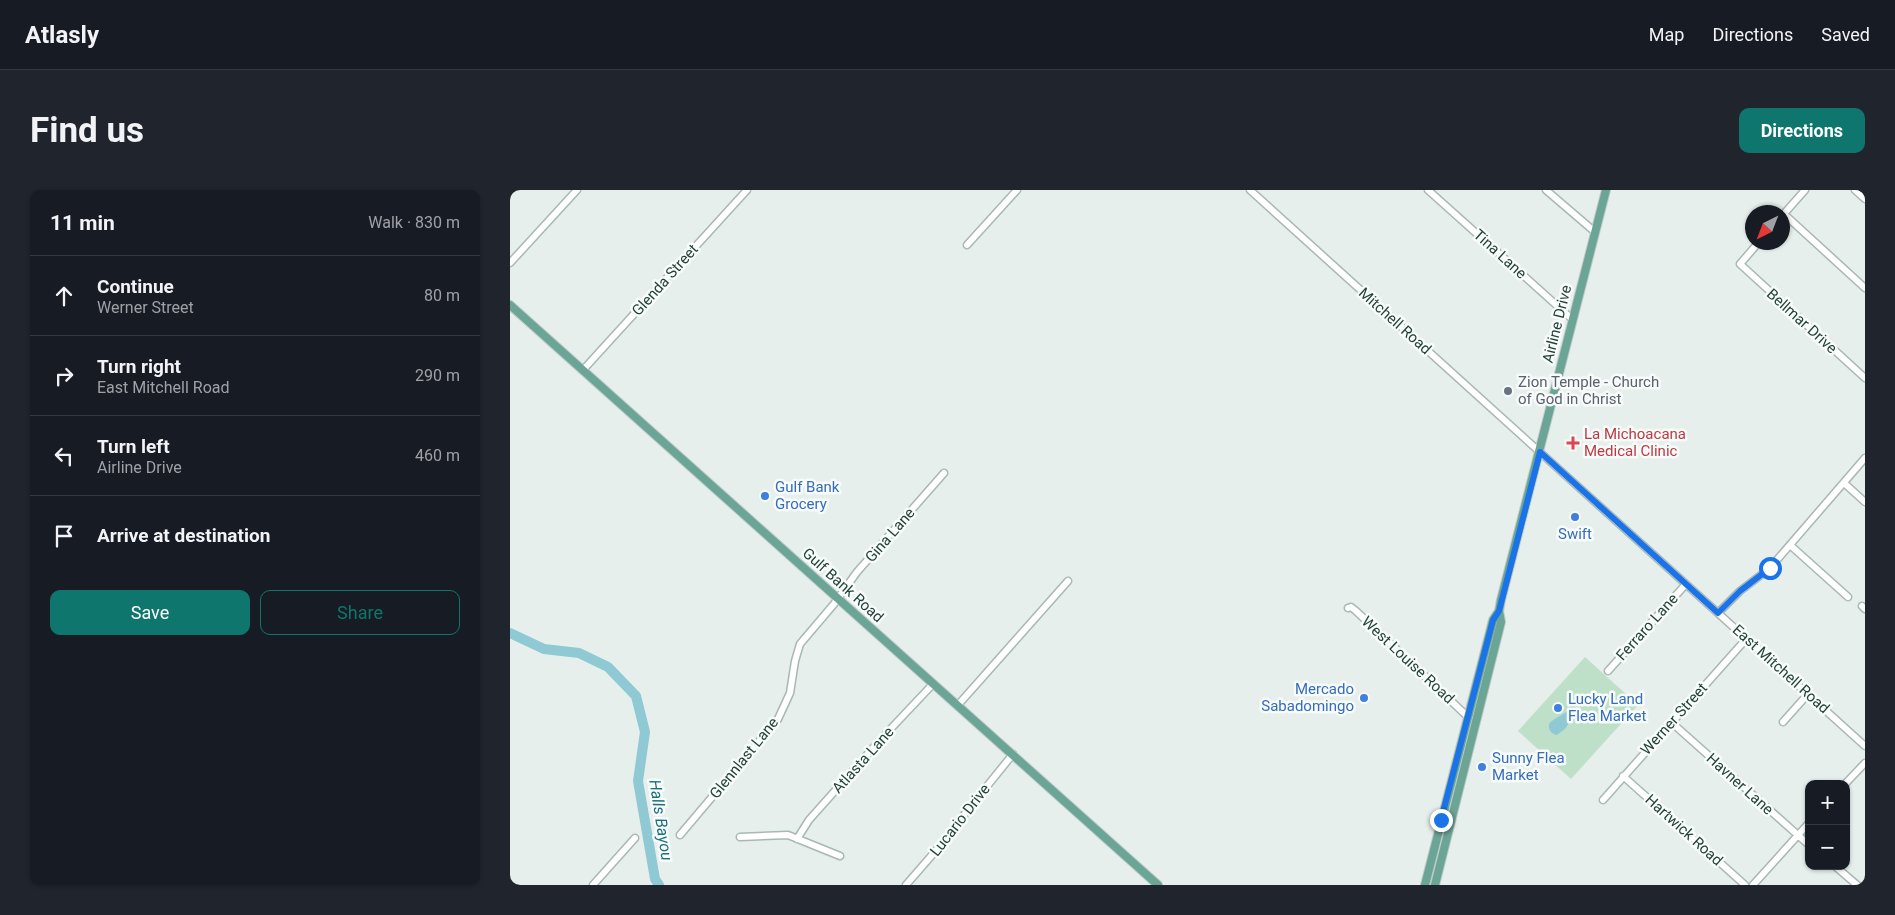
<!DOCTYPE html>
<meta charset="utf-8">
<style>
:root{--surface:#171b24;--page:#20242c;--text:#f1f3f6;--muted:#9ea1a6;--line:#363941;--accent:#0f766e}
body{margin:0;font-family:Roboto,sans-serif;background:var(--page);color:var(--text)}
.controls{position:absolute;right:15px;bottom:15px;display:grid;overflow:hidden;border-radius:10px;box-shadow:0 1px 4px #0004}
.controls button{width:45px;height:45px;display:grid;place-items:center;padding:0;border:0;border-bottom:1px solid var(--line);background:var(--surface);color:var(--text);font:25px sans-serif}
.compass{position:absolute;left:1235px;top:15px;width:45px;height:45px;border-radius:50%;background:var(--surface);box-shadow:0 1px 4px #0004;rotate:222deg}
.stop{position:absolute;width:15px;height:15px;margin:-11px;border:4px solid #1a73e8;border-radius:50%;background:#fff}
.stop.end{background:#1a73e8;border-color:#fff;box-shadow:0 1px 5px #0008}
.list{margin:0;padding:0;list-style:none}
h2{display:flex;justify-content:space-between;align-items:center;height:65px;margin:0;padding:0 20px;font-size:21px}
h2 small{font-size:16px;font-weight:400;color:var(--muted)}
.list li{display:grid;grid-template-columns:32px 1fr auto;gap:15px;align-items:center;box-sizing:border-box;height:80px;padding:0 20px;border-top:1px solid var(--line)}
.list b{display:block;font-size:19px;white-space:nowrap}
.list p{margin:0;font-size:16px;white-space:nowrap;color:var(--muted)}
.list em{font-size:16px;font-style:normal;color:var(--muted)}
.actions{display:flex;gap:10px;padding:15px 20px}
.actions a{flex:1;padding:11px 0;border:1px solid var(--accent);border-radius:10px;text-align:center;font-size:18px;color:var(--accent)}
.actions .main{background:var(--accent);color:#fff}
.icon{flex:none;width:28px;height:28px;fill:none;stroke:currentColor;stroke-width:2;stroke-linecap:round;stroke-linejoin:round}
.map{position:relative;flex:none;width:1355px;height:695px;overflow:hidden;border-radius:10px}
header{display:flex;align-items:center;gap:30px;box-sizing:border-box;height:70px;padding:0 25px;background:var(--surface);border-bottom:1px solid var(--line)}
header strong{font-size:24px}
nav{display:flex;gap:28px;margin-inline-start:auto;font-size:18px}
.intro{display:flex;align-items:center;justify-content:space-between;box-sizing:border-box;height:120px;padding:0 30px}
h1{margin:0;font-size:35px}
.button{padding:12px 22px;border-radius:10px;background:var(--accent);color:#fff;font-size:18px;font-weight:700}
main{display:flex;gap:30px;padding:0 30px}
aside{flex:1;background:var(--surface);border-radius:10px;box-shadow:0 1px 4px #0004}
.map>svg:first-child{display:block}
</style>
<header>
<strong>Atlasly</strong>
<nav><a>Map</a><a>Directions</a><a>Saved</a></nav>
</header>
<div class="intro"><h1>Find us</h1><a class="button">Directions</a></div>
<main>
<aside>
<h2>11 min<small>Walk · 830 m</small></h2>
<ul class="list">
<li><svg class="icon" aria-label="ahead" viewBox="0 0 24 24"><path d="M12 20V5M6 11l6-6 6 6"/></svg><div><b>Continue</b><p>Werner Street</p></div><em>80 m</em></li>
<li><svg class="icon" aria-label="right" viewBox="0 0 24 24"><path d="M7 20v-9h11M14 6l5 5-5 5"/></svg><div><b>Turn right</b><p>East Mitchell Road</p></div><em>290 m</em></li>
<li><svg class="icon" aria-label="left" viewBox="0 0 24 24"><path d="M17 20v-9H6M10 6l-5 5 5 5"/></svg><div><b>Turn left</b><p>Airline Drive</p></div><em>460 m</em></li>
<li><svg class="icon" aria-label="arrive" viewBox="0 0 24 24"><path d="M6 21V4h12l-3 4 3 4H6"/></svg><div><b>Arrive at destination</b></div></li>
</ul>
<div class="actions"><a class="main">Save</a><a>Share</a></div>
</aside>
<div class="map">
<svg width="1355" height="695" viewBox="0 0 1355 695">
<rect width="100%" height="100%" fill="#e6efeb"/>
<!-- green -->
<path fill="#bfe0c8" d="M1075,467L1128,515L1061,589L1008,541Z"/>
<!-- water -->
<path fill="#8ec9d4" d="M1061,514L1066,517V520L1057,526L1059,532L1056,538L1047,545C1041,544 1038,539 1039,534C1045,526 1059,525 1061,514Z"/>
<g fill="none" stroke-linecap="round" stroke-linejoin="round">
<!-- river -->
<path stroke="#8ec9d4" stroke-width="10" d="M0,443L34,459L69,463L98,477L126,506L135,542L128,591L145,689L149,695"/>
<!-- minor casing -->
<g stroke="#a8b8b2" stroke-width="9">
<path id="minor" d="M740,0L1355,556
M918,0L1062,129
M1036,0L1085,42
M1345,0L1355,9
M1274,24L1355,98
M1272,26L1295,0
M1249,52L1230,74L1355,188
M457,55L507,0
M0,73L67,0
M73,180L237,0
M1334,293L1355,312
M1280,355L1338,407
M1352,416L1355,419
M838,418L841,417L846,421L957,526
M1208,423L1230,401L1260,378L1355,268
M1098,481L1176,394
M448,515L558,391
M1161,532L1299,655
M1273,532L1298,504
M1113,586L1235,695
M1335,594L1355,573
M1093,610L1237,448
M170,645L268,529L280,503L285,471L290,454L324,414L347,382L434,283
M230,647L278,645L330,666
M287,649L299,630L372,548L423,494
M1325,676L1347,695
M83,695L125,648
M396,695L436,649L457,621L503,564
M1243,695L1299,633"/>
</g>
<!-- major casing -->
<g stroke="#c2cac8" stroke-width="10">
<path id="major" d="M0,115L648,695
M915,695L983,430L989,421
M925,695L991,432L989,421L991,410L1096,0"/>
</g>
<!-- minor -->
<use href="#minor" stroke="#fff" stroke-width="6"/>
<!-- major -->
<use href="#major" stroke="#6aa596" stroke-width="8"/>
</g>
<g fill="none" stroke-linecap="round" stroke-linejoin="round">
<!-- route -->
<path stroke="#1a73e8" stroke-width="6" d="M931,630L983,430L989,421L1030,262L1208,423L1230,401L1260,378"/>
</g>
<!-- markers -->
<circle fill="#6b7280" stroke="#f7fbf9" stroke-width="2" cx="998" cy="201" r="5"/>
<path fill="#e0444e" stroke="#f7fbf9" stroke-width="2" d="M1060.5 245.5h5v5h5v5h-5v5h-5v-5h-5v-5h5z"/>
<g fill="#3f7fe0" stroke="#f7fbf9" stroke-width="2">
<circle cx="255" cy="306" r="5"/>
<circle cx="1065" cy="327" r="5"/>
<circle cx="854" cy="508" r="5"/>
<circle cx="1048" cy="518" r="5"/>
<circle cx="972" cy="577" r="5"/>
</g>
<g text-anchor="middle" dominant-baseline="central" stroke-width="5" stroke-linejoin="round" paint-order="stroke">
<!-- street labels -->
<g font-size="15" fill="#24423a" stroke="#f7fbf9">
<text transform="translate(990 64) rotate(42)">Tina Lane</text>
<text transform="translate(155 90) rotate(-48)">Glenda Street</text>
<text transform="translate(885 131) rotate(42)">Mitchell Road</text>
<text transform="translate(1292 131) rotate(42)">Bellmar Drive</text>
<text transform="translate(1047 134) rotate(-76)">Airline Drive</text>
<text transform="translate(380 345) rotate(-49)">Gina Lane</text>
<text transform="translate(333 395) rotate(42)">Gulf Bank Road</text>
<text transform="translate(1137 437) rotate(-48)">Ferraro Lane</text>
<text transform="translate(898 470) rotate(43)">West Louise Road</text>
<text transform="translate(1271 479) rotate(42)">East Mitchell Road</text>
<text transform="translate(1164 529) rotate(-48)">Werner Street</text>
<text transform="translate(234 568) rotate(-51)">Glennlast Lane</text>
<text transform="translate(353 570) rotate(-48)">Atlasta Lane</text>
<text transform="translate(1230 594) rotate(42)">Havner Lane</text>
<text transform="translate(450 630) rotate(-52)">Lucario Drive</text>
<text transform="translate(1174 640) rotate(42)">Hartwick Road</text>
</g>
<!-- worship labels -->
<g font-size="15" fill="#5b616d" stroke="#f7fbf9" text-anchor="start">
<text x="1008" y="192">Zion Temple - Church<tspan x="1008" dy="17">of God in Christ</tspan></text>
</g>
<!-- health labels -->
<g font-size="15" fill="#be3a42" stroke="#f7fbf9" text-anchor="start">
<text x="1074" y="244">La Michoacana<tspan x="1074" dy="17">Medical Clinic</tspan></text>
</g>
<!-- shop labels -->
<g font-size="15" fill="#366cbe" stroke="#f7fbf9" text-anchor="start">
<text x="265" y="297">Gulf Bank<tspan x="265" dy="17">Grocery</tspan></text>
<text x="1065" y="344" text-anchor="middle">Swift</text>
<text x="844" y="499" text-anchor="end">Mercado<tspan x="844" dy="17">Sabadomingo</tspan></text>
<text x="1058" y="509">Lucky Land<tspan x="1058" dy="17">Flea Market</tspan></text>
<text x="982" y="568">Sunny Flea<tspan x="982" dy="17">Market</tspan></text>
</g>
<!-- water labels -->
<g font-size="16" font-style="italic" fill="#1c6f80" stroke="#f7fbf9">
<text transform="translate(151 630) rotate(81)">Halls Bayou</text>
</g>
</g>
</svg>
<div class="controls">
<button>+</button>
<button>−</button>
</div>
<svg class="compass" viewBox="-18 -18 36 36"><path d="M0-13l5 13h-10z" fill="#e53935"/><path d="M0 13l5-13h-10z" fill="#9ea1a6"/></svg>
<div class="stop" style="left:1260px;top:378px"></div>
<div class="stop end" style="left:931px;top:630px"></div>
</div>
</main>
